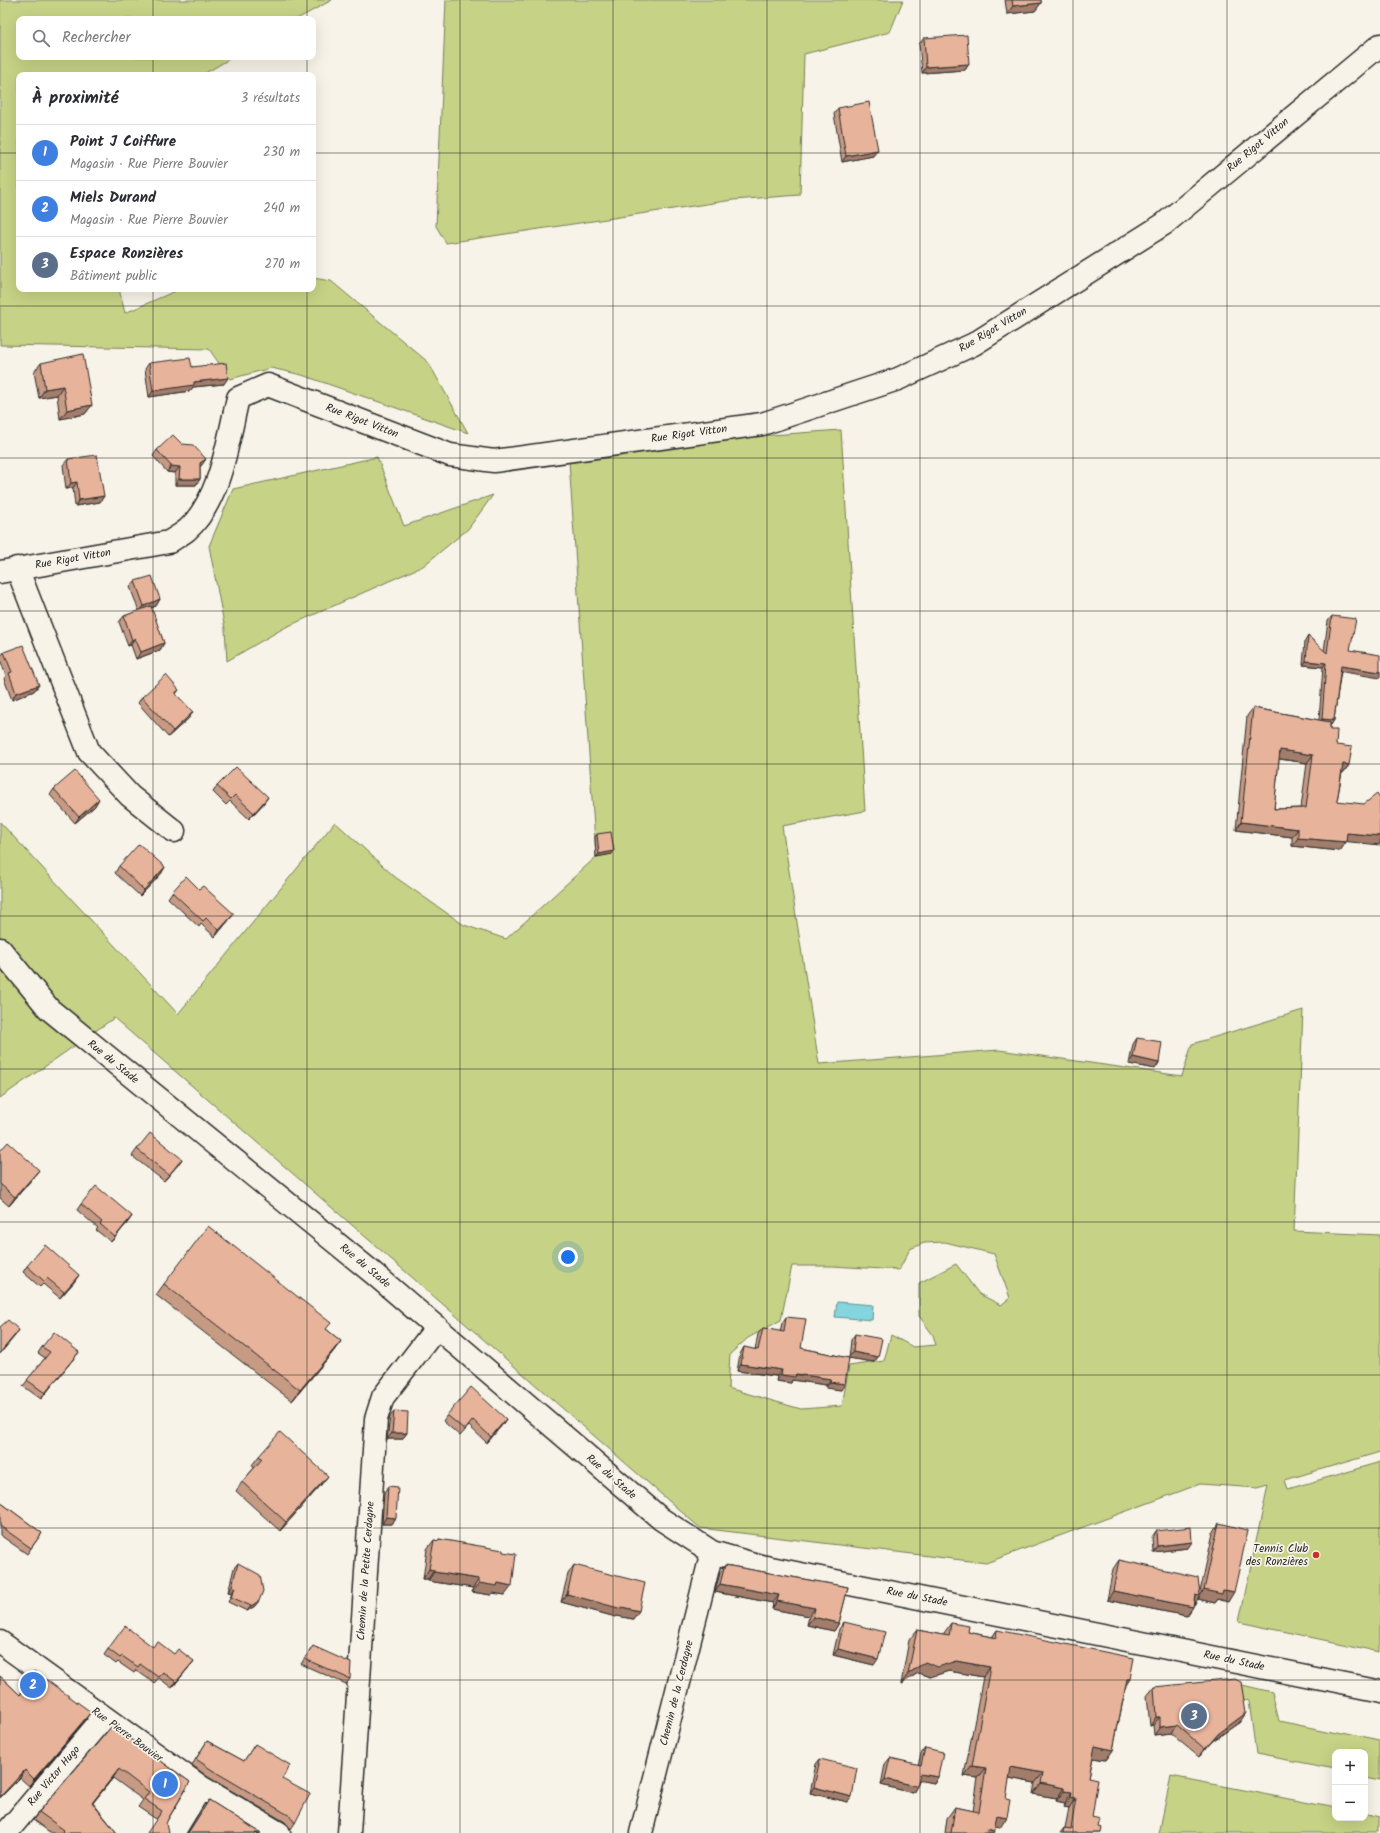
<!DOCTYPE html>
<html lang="fr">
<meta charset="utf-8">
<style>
:root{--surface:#fff;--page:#f2f2f3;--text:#2b2b33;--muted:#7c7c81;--line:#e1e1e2;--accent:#d93025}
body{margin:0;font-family:Kalam,sans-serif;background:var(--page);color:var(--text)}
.controls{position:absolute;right:12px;bottom:12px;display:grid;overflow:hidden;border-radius:8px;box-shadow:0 4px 16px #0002}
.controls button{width:36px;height:36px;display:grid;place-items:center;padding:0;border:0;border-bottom:1px solid var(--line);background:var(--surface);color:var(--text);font:20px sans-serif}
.you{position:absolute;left:568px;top:1257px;width:14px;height:14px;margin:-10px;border:3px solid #fff;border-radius:50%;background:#1a73e8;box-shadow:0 0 0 6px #1a73e833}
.badge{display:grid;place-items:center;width:26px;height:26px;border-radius:50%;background:var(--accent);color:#fff;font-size:13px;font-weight:700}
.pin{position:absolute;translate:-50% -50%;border:2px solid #fff;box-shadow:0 1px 4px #0006}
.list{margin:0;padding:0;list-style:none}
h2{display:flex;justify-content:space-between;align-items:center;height:52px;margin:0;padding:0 16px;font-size:17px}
h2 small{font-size:13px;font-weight:400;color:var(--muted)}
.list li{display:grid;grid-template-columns:26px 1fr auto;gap:12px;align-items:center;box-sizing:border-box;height:56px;padding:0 16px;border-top:1px solid var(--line)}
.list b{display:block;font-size:15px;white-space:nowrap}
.list p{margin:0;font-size:13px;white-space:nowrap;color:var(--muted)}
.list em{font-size:13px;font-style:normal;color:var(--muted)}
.icon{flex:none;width:22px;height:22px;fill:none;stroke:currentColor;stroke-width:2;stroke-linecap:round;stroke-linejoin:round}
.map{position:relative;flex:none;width:1380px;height:1833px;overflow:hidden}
.search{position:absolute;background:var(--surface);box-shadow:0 4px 16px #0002;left:16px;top:16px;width:300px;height:44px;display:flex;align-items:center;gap:10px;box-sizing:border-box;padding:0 14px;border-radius:8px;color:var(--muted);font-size:15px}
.panel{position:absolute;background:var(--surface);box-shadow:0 4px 16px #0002;left:16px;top:72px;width:300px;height:220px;border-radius:8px}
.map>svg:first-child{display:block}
</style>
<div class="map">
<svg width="1380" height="1833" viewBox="0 0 1380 1833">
<rect width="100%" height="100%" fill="#f7f3e8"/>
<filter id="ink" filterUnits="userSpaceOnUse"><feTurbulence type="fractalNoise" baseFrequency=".025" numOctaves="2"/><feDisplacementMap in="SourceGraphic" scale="8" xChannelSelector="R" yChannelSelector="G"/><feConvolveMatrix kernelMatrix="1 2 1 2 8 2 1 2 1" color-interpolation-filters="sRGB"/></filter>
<g filter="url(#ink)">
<!-- green -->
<path fill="#c6d285" stroke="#787e58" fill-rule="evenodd" d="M0,0H332L297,19H19V57H233L202,75H19V289H119L125,313L180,289H313V278L331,281L428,362L468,433L302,375L271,368L230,379L209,349L0,345Z
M446,0H903L890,32L804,54L800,195L733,200L446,243L436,226Z
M841,430L865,811L782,826L819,1064L999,1050L1182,1076L1192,1044L1303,1010L1294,1231L1380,1235V1452L1285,1480L1288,1489L1380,1462V1652L1239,1622L1268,1485L1257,1488L1200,1484L986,1563L700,1528L114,1018L0,1098V822L178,1014L335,822L395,877L464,925L506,939L596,857L569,461L730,438ZM945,1242L994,1254L1010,1298L1001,1305L979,1294L956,1264L919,1283V1316L933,1335L936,1345L913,1347L891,1335L884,1361L849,1366L842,1406L801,1409L728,1388L730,1354L748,1338L781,1320L792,1266H832L899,1270L910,1249L924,1243Z
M377,457L404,526L493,495L468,529L423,566L284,628L227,661L225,629L209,546L233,489Z
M1238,1684L1272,1692L1279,1721L1380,1742V1778L1365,1775V1752H1335V1769L1256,1754L1249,1701L1238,1698Z
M1171,1776L1335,1808V1818H1365V1814L1380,1818V1833H1159Z"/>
<!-- water -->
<path fill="#84d5de" stroke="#609196" d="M837,1302L873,1305L872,1320L835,1317Z"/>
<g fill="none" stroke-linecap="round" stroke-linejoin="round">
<!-- minor casing -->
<g stroke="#2b2b2b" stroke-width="25">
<path id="minor" d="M17,568L89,752L130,796L174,831
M0,572L169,542C175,538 182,534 187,530C221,500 228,439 238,398L268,385L450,455L494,461L762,424L898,379L974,344L1164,224L1380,45
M0,949L49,1009L373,1273L661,1519L712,1552L761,1566L1380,1691
M0,1642L201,1787L279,1833
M6,1833L103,1718
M173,1833L201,1787
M349,1833L376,1419L383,1397L437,1327
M641,1833L712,1552"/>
</g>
<!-- minor -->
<use href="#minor" stroke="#f7f3e8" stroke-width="22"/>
</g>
<!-- wall -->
<path fill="#c79a84" stroke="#2b2b2b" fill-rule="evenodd" d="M1005,0H1041V3L1035,11L1007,14Z
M924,38L969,64L965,70L922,73L919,44Z
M838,108L873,156L842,162L834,114Z
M41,363L92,405L85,414L60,419L57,395L39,398L34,372Z
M149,363L192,367L224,384L193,387L190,391L149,397L145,369Z
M157,450L202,465L200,466V479L196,485H175V473L167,472L153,456Z
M68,459L104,496L100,502L75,506L73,488L66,489L63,465Z
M135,581L160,599L156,606L151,608L164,643L160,650L136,659L131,645L128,646L119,622L124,616L139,611L130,587Z
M1332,616L1341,671L1334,720L1331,725H1330V730L1336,745L1349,765L1343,773H1342L1337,801L1346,842L1340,851L1292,846V837L1236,830L1247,716L1253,708L1319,720L1323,667L1303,665L1305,641L1308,636L1324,651L1328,621ZM1279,759L1307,763L1301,808L1274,809Z
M4,652L39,685L34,691L12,700L4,679L6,676L0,659V657Z
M179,690L176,694L189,718L168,737L138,703L142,697Z
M217,786L264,803L249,819L230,801L226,805L213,792Z
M54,789L95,806L75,823L50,795Z
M597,834L612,854L596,857L595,837Z
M119,866L165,867L161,874L140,896L115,873Z
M172,892L229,920L215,937L201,924L199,927L168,898Z
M1137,1038L1155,1069L1129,1064L1133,1044Z
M137,1149L182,1159L164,1181L132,1156Z
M0,1151L32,1179L9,1206L0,1198Z
M81,1204L132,1216L128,1222L111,1242L96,1230L98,1228L77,1210Z
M27,1266L75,1281L60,1298L43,1284L40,1287L23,1272Z
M164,1284L326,1329L341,1341L333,1352L292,1401L156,1295Z
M786,1317L801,1348L849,1358L851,1340L855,1334L878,1357L874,1362L849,1358L841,1390L826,1388V1385L792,1380L791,1383L776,1381L777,1376L737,1371L740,1354L744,1347L755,1350L758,1334L763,1328L780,1332L782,1323Z
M42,1347L79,1352L41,1399L23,1386L45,1358L38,1353Z
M394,1411L407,1433L402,1439H387L390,1417Z
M447,1415L506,1419L502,1425L487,1443L469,1426L460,1436L443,1421Z
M259,1456L321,1485L280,1531L236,1491L242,1482L254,1468L252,1465Z
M388,1486L396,1518L391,1524H382L384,1493Z
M0,1502L42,1533L27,1554L0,1535Z
M1219,1523L1228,1602L1218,1599L1215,1603L1198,1599V1598L1187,1616L1107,1600L1113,1569L1119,1560L1200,1592L1213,1533Z
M1156,1531L1188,1548L1153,1552L1152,1537Z
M439,1539L503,1552L505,1595L493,1593L491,1595L472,1592L473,1588L428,1581V1579H423L427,1549L434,1540L438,1541Z
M238,1563L255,1606L247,1611L228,1602L232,1593L228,1592L234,1568Z
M574,1565L633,1619L617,1616L616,1617L561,1602L568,1574Z
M725,1565L848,1587L839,1623L834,1631L807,1625L809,1616L772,1609L773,1603L715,1592L720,1573Z
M844,1622L874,1665L833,1655L839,1629Z
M951,1623L968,1632L992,1637L997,1630L1126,1686L1113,1750L1106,1760L1093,1758L1089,1777L1092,1817L1101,1833H1060L1064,1828H1065L1069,1808L1064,1807L1065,1803L1056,1801L1057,1798L1033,1794L1035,1783L1009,1778L1000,1828L995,1827L994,1831L993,1833H945L947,1818L955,1807L973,1811L978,1778L964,1776L983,1677L949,1671L930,1677L918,1673L901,1684L909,1640L917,1630L944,1635V1633Z
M313,1646L350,1679L346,1684L301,1664Z
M153,1647L174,1654L194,1661L172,1688L159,1678L154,1683L136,1670L134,1673L118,1662L116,1664L104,1655L108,1649Z
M34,1671L86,1719L29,1786L20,1778L0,1798V1676L20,1695L29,1678Z
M1154,1687L1240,1722L1211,1742L1199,1757L1170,1733L1154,1735L1153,1725L1150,1726L1147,1696Z
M112,1726L190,1782L156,1819L138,1807L143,1800L113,1778L93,1803L117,1833H51L33,1820L39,1812Z
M207,1741L244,1761L255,1744L282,1779L295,1823L291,1829L285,1822L208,1777L192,1765Z
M925,1748L938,1777L934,1783L919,1780L917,1786L913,1793L881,1785L885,1764L890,1758L918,1765L921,1754Z
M820,1759L848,1802L810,1793L816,1764Z
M209,1800L261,1833H188Z"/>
<!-- shaded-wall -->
<path fill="#a27d6c" stroke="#2b2b2b" d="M1041,3L1035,11L1007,14L1013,6Z
M969,64L965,70L922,73L926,67Z
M878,150L873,156L842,162L846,156Z
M228,378L224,384L193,387L190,391L149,397L153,391L194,382Z
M63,386L57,395L39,398L45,389Z
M92,405L85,414L60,419L67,410Z
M206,459L202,465L196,469L200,463Z
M171,466L180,467L175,473L167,472Z
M179,479H200L196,485H175Z
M77,482L73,488L66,489L71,483Z
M104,496L100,502L75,506L79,500Z
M160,599L156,606L139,612L144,606Z
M135,638L131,645L128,646L132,640Z
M164,643L160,650L136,659L141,652Z
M1306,661L1326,663L1323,667L1303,665Z
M1341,666L1380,672V678L1338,671Z
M39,685L34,691L12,700L16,693Z
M193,712L189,718L168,737L173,731Z
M1322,719L1334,720L1331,725L1318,724Z
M1280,750L1313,755L1307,763L1274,758Z
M1343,764L1349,765L1343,773L1337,772Z
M268,797L264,803L249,819L254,813Z
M99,799L95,806L75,823L79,817Z
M1241,822L1298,829L1292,837L1236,830Z
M1347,833L1380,836V845L1341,841Z
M1298,838L1346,842L1340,851L1292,846Z
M614,851L612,854L596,857L599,854Z
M165,867L161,874L140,896L144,890Z
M234,914L229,920L215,937L219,930Z
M1133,1057L1159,1063L1155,1069L1129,1064Z
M182,1159L178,1165L164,1181L169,1175Z
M39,1170L32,1179L9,1206L15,1197Z
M132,1216L128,1222L111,1242L115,1237Z
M79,1275L75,1281L60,1298L64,1292Z
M19,1330L15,1336L0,1354V1353Z
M341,1341L333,1352L292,1401L300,1390Z
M79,1352L74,1358L41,1399L45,1393Z
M853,1352L878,1357L874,1362L848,1358Z
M741,1364L782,1370L777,1376L737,1371Z
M796,1374L831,1379L826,1385L792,1380L791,1383L776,1381L781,1375Z
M830,1382L845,1384L841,1390L826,1388Z
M506,1419L502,1425L487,1443L491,1437Z
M392,1433H407L402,1439H387Z
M328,1476L321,1485L280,1531L286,1522Z
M386,1517L396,1518L391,1524H382Z
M1192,1542L1188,1548L1153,1552L1157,1546Z
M429,1569L434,1570L428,1579H423Z
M434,1572L479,1579L473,1588L428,1581Z
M479,1583H498L512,1586L505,1595L493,1593L491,1595L472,1592Z
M720,1584L779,1595L773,1603L715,1592Z
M232,1586L235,1588L232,1593L228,1592Z
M1204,1590H1223L1234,1592L1228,1602L1218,1599L1215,1603L1198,1599Z
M1113,1591L1193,1607L1187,1616L1107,1600Z
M567,1594L622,1607L639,1611L633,1619L617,1616L616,1617L561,1602Z
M1195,1595L1200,1596L1194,1605Z
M259,1601L255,1606L247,1611L251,1606Z
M777,1601L815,1608L809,1616L772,1609Z
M813,1617L839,1623L834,1631L807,1625Z
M838,1649L878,1659L874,1665L833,1655Z
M194,1661L189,1667L172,1688L176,1682Z
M956,1661L990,1667L983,1677L949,1671L930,1677L918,1673L901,1684L908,1674L925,1662Z
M1127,1679H1130L1123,1690Z
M91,1712L86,1719L29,1786L34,1779Z
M1246,1713L1240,1722L1211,1742L1199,1757L1218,1734Z
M1156,1717H1160L1153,1725L1150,1726Z
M1177,1725L1170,1733L1154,1735L1160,1727Z
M1095,1746L1113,1750L1106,1760L1087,1757Z
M972,1766L986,1768L978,1778L964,1776Z
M1011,1767L1043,1773L1035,1783L1004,1777Z
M119,1769L113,1778L86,1811L92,1803Z
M25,1770L20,1778L0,1798L1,1796Z
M920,1774L938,1777L934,1783L916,1780Z
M885,1779L917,1786L913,1793L881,1785Z
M1041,1783L1064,1788L1057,1798L1033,1794Z
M814,1787L852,1797L848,1802L810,1793Z
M1064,1791L1072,1792L1065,1803L1056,1801Z
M1071,1797L1076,1798L1069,1808L1064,1807Z
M997,1815L1007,1817L1000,1828L990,1825Z
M988,1829L994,1831L993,1833H986Z"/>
<!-- building -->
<path fill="#e7b39a" stroke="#2b2b2b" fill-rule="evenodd" d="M1012,0H1041V3L1013,6Z
M967,35L969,64L926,67L924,38Z
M869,102L878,150L846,156L838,108Z
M83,354L92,405L67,410L63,386L45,389L41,363Z
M190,358L192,367L226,363L228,378L194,382V385L153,391L149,363Z
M173,435L182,444L193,445L206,459L200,463V479H179L180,467L171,466L157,450Z
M97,455L104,496L79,500L77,482L71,483L68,459Z
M152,576L160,599L144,606L135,581Z
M151,606L164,643L141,652L135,638L132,640L124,616Z
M1332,616L1356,619L1350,650L1380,655V672L1341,666L1334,720L1322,719L1326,663L1306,661L1308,636L1327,653Z
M23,645L39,685L16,693L9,673L12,672L4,652Z
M166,675L179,690L175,693L193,712L173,731L142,697Z
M1253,708L1330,722V730H1337L1336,745L1352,747L1349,765L1343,764L1337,801L1364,804L1377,794L1380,799V836L1347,833L1346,842L1298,838V829L1241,822ZM1280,750L1313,755L1306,808L1274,809Z
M236,767L268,797L254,813L235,795L231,799L217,786Z
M75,771L99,799L79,817L54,789Z
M611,832L614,851L599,854L597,834Z
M139,844L165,867L144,890L119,866Z
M186,876L199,889L203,886L234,914L219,930L206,918L203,921L172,892Z
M1137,1038L1162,1042L1159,1063L1133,1057Z
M150,1133L182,1159L169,1175L137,1149Z
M8,1142L39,1170L15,1197L0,1184V1151Z
M96,1186L132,1216L115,1237L100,1224L102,1222L81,1204Z
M208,1226L331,1323L326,1329L341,1341L300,1390L164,1284Z
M45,1245L79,1275L64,1292L47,1278L44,1281L27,1266Z
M786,1317L806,1319L801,1348L849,1358L845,1384L830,1382L831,1379L796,1374L795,1377L781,1375L782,1370L741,1364L744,1347L758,1350L763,1328L784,1332Z
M8,1320L19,1330L0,1353V1327Z
M54,1332L79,1352L45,1393L27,1380L50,1352L42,1347Z
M855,1334L882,1339L878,1357L853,1352Z
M471,1387L506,1419L491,1437L473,1420L465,1430L447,1415Z
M394,1411L408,1412L407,1433H392Z
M280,1432L328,1476L286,1522L242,1482L262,1459L259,1456Z
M388,1486L398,1487L396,1518L386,1517Z
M0,1502L42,1533L31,1548L0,1526Z
M1219,1523L1248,1530L1234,1592L1223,1590L1222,1594L1204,1590Z
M1191,1527L1192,1542L1157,1546L1156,1531Z
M439,1539L503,1550V1552L516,1554L512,1586L498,1583L497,1586L479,1583V1579L434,1572V1570L429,1569L434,1540L439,1541Z
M1119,1560L1198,1577L1200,1596L1195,1595L1193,1607L1113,1591Z
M238,1563L260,1575L263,1591L259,1601L251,1606L231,1597L235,1588L232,1586Z
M574,1565L645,1583L639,1611L622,1607V1609L567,1594Z
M725,1565L848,1587L839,1623L813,1617L815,1608L777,1601L779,1595L720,1584Z
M844,1622L885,1632L878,1659L838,1649Z
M951,1623L969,1626L968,1632L996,1638L997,1630L1134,1658L1130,1679H1127L1113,1750L1095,1746L1089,1777L1098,1779L1092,1817L1100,1819L1098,1827L1102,1828L1101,1833H1063L1064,1828L1071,1829L1076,1798L1071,1797L1072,1792L1064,1791V1788L1041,1783L1043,1773L1011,1767L1006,1799L1010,1800L1007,1817L997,1815L994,1831L988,1829L987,1833H951L955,1807L979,1812L986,1768L972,1766L990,1667L956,1661L938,1667L925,1662L908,1674L917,1630L949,1636Z
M125,1626L153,1647L157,1641L174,1654L178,1649L194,1661L176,1682L163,1672L158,1677L140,1664L138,1667L122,1656L120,1658L108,1649Z
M313,1646L351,1663L350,1679L305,1659Z
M34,1671L91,1712L34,1779L25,1770L1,1796L0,1795V1676L20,1695Z
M1235,1679L1241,1682L1246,1713L1218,1734L1205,1749L1177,1725L1160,1727V1717H1156L1154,1687Z
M112,1726L190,1782L168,1819L166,1824L168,1831L170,1833H147L162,1811L144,1799L149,1792L119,1769L92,1803L117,1833H61L64,1830L39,1812Z
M207,1741L244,1761L255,1744L290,1765L282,1779L310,1794L295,1823L290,1816L212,1770L196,1759Z
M925,1748L943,1752L938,1777L920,1774L917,1786L885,1779L890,1758L921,1765Z
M820,1759L857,1768L852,1797L814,1787Z
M209,1800L261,1833H188Z"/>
</g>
<!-- grid -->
<path fill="none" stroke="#2b2b2b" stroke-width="1" stroke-opacity="0.55" d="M153,0V19M307,0V19M460,0V1833M613,0V1833M767,0V1833M920,0V1833M1073,0V1833M1227,0V1833M153,57V75M307,57V75M0,153H19M313,153H1380M153,289V1833M307,289V1833M0,306H1380M0,458H1380M0,611H1380M0,764H1380M0,916H1380M0,1069H1380M0,1222H1380M0,1375H1380M0,1528H1380M0,1680H1380"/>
<!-- markers -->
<circle fill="#c8321e" stroke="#f7f3e8" stroke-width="1.5" cx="1316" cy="1555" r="4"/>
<g text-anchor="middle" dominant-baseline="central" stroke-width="3.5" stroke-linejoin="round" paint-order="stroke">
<!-- street labels -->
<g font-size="11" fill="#2b2b2b" stroke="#f7f3e8">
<text transform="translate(1258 145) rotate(-40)">Rue Rigot Vitton</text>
<text transform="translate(993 330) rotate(-31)">Rue Rigot Vitton</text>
<text transform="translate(362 421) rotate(21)">Rue Rigot Vitton</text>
<text transform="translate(689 434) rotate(-8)">Rue Rigot Vitton</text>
<text transform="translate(73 559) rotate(-10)">Rue Rigot Vitton</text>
<text transform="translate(113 1062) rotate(39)">Rue du Stade</text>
<text transform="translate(365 1266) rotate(40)">Rue du Stade</text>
<text transform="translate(611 1477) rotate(41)">Rue du Stade</text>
<text transform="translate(366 1571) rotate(-86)">Chemin de la Petite Cerdagne</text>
<text transform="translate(917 1597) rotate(11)">Rue du Stade</text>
<text transform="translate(1234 1661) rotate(12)">Rue du Stade</text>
<text transform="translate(677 1693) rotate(-76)">Chemin de la Cerdagne</text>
<text transform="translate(127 1735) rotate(36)">Rue Pierre Bouvier</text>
<text transform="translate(54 1776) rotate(-50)">Rue Victor Hugo</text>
</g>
<!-- poi labels -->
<g font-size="11" fill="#2b2b2b" stroke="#f7f3e8" text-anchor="end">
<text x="1308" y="1549">Tennis Club<tspan x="1308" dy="13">des Ronzières</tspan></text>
</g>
</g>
</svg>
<div class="controls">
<button>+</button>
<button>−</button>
</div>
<div class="you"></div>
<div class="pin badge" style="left:165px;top:1784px;background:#3f7fe0">1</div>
<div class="pin badge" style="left:33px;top:1685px;background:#3f7fe0">2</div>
<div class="pin badge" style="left:1194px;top:1716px;background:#5c6f8a">3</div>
<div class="search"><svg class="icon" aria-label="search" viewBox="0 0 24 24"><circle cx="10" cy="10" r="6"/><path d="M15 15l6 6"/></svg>Rechercher</div>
<section class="panel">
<h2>À proximité<small>3 résultats</small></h2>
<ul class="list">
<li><span class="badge" style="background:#3f7fe0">1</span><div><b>Point J Coiffure</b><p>Magasin · Rue Pierre Bouvier</p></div><em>230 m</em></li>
<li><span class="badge" style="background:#3f7fe0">2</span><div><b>Miels Durand</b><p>Magasin · Rue Pierre Bouvier</p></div><em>240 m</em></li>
<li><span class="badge" style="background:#5c6f8a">3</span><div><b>Espace Ronzières</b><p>Bâtiment public</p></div><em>270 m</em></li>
</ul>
</section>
</div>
